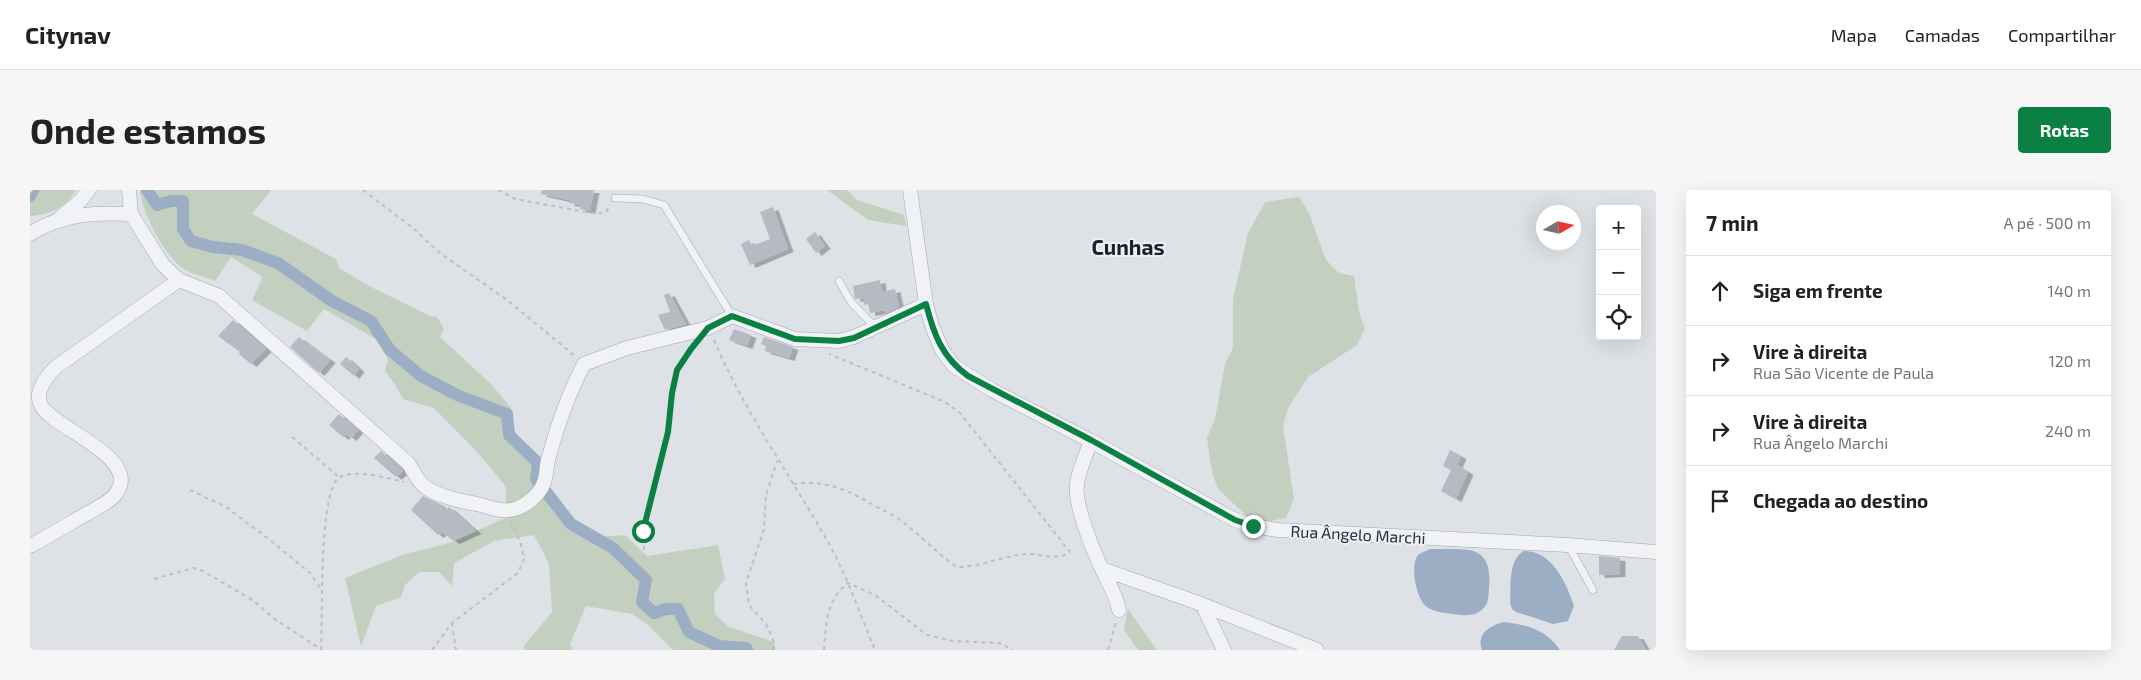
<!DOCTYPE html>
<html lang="pt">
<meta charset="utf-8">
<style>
:root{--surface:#fff;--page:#f6f6f6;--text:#222;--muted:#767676;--line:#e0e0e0;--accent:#0b8043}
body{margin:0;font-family:"Exo 2",sans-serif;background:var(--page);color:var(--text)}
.controls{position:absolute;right:15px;top:15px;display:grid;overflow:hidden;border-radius:5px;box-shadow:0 5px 20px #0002}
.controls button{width:45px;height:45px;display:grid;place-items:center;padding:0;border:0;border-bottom:1px solid var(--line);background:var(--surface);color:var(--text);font:25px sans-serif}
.compass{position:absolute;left:1506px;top:15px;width:45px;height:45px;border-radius:50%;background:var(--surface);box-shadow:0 5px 20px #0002;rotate:81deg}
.stop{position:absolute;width:15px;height:15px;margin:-11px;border:4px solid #0b8043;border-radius:50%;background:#fff}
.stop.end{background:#0b8043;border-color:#fff;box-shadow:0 1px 5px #0008}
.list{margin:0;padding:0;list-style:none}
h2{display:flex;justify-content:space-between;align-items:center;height:65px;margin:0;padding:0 20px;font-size:21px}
h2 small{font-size:16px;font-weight:400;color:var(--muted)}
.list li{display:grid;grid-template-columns:32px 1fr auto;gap:15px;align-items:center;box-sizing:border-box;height:70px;padding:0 20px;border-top:1px solid var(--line)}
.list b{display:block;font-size:19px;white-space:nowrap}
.list p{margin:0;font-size:16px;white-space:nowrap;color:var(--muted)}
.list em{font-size:16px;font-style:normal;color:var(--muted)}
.icon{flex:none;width:28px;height:28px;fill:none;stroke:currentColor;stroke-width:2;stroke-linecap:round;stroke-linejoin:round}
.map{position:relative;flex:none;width:1626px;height:460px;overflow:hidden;border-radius:5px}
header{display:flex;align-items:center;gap:30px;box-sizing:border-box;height:70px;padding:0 25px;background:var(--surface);border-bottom:1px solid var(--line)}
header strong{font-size:24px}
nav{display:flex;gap:28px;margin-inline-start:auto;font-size:18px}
.intro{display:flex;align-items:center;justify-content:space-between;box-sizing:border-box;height:120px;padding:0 30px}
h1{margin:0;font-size:35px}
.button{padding:12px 22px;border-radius:5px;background:var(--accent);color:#fff;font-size:18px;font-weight:700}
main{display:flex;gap:30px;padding:0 30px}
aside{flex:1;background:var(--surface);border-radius:5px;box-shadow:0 5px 20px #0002}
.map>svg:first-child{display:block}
</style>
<header>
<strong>Citynav</strong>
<nav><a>Mapa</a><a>Camadas</a><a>Compartilhar</a></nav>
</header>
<div class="intro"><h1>Onde estamos</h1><a class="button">Rotas</a></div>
<main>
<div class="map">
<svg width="1626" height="460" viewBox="0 0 1626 460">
<defs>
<filter id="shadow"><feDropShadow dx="5.5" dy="3" stdDeviation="0" flood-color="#0004"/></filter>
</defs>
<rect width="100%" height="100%" fill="#dee1e6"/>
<!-- green -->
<path fill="#c3d0bf" d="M0,0H46C37,17 19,25 0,26Z
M110,0H241L222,24L306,69L309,78L337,95L400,126L407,127L414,139L410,147L462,195L481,218L483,244L517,275C509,296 498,311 476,318V297L451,266L404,218L373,209L364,193L355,181L358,170L347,150L294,119L277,141L222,110L233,87L201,67L185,91C176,87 164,85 155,80C135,67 112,24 110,0Z
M797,0H817L827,10L874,25L876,36L838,30Z
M1269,7L1279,23L1296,70L1309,83L1324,86L1329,122L1335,139L1327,155L1278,187L1258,218L1253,236L1264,309L1256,328L1239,331L1221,330L1188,299L1182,282L1177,248L1185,229L1195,174L1203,158V109L1218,43L1235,12Z
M518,304L541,334L564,347L595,345L617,366L688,355L695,389L684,404L685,424L699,437L744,452V460H643L618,435L602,424L556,416L540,454L543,460H495L494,456L522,422L519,374L504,345L464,351L424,373L422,396L409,382H389L375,395L371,407L346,416L331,456L315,388L372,365L419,353L487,323Z
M1098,419L1127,460H1108L1094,440Z"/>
<!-- water -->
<path fill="#9baec4" d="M1400,359C1435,360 1463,351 1459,398C1458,409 1459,415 1449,422C1441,427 1432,425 1423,424C1415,423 1404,422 1397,417C1386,410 1379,373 1389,364C1392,362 1397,361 1400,359Z
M1494,361C1522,360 1537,394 1544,416L1538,431L1523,434L1486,422L1482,419L1480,413C1481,397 1478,369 1494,361Z
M1473,432C1495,434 1517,440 1530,460H1452C1446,444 1460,436 1473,432Z"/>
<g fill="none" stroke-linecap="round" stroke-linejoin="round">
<!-- canal -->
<path stroke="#9baec4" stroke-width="12" d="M117,0L127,15L141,11H153V39L161,51L183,57L212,60L248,73L302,111L341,131L360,160L391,186L427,205L477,224L479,245L508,273L506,289L541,334L583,358L616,390L612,412L624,423L636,419H648L659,442L689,456L716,458L717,460
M0,6L3,0"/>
</g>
<!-- building -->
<path fill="#b5bac3" filter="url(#shadow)" d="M512,0H564L560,21L550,19L551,15L539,13V10L511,4Z
M743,17L758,59L720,75L711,54L719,50L722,56L740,49L730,22Z
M785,42L795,56L786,63L776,49Z
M850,90L852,102L865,99L869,117L856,123L855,120L840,123L838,114L834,115L833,108L825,109L823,96Z
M639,103L656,134L635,140L628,125L640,122L634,105Z
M203,130L236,159L221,174L209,164L210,162L188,146Z
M704,139L721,145L717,156L699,150Z
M269,147L300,170L289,183L260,157Z
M734,147L763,157L759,168L735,161L736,156L731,154Z
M316,167L329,179L324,186L310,174Z
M309,224L328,240L321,248L316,244L313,247L299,235Z
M1420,260L1431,266L1427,275L1438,282L1426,309L1411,301L1421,280L1413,276Z
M351,261L373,281L366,287L344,268Z
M393,306L408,313L416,320L419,317L446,341L424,351L412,342L408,345L381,320Z
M1569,366L1590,368V384L1569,385Z
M1592,446H1608L1616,460H1584Z"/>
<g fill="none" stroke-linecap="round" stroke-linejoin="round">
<!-- lane casing -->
<g stroke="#a4a8b0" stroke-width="8">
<path id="lane" d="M585,8L613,9L634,15L702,126
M809,91L821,112L845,137
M1538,355L1563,400"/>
</g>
<!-- street casing -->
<g stroke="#a4a8b0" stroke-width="15">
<path id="street" d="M99,0L101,24L133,75L149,90L189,106L378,273C383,280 387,290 393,295C403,305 433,312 447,314C459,317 475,324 488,318C498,314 511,303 514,292C517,285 516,277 518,270C527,237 538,204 554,174L597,158L678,138L702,126L765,149L809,151L824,147L896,114
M880,0L896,114L902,136L912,160L924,176L962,200L1061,251L1205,330L1223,336L1248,340L1537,355L1626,362
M31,27L49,12L59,0
M0,44C30,24 66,22 101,24
M1061,251C1056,265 1049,279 1047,294C1044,313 1062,358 1070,375C1077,390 1086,404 1089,420
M0,356C19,346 37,335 56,324C65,319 78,313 85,305C114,268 26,240 12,217C3,203 17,186 26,177L149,90
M1072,379L1163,411L1287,460
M1172,414L1194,460"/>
</g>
<!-- path -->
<path stroke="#bcbfc5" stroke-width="2" stroke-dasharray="4 4" stroke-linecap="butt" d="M333,0L383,38L410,63L477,110L545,166
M468,0L485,9L567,24L576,22L580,16
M684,150C714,221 760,285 798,352C817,386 830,424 845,460
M262,247L309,287
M763,294C795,289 820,301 847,317C856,322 866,326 874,333C892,347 908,364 927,377C952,377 974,365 998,364C1012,364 1028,371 1040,362L930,223L915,212L799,164
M160,300L196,317L240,350L280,383L293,402
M614,360L613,341L637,242L642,203L647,180L664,155
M124,389L164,378L173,381L224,411L243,428L292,460
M422,433L426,460
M291,460C293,433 288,298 310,287C327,279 357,288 374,292
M402,460L422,433L488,383L494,369L491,354L481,332
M744,460V452L736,434L719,415L716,393L734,339L736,305L747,271
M794,460C796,434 796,410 818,393L845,405L897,445L923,451L969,453L983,460
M1078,460L1086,432"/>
<!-- lane -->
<use href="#lane" stroke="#f0f2f5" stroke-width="7"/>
<!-- street -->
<use href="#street" stroke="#f0f2f5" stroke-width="14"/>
</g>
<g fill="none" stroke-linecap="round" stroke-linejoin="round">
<!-- route -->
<path stroke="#0b8043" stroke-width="6" d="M613,341L638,242L642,203L647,180L661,159L678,138L702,126L765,149L809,151L824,148L896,114C904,145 912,167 938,186L1061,250L1205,330L1223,336"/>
</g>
<g text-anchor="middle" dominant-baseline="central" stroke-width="4" stroke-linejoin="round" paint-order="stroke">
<!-- street labels -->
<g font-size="16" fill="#282f3c" stroke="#edf0f4">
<text transform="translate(1328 344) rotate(3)">Rua Ângelo Marchi</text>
</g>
<!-- district labels -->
<g font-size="21" font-weight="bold" fill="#1a202d" stroke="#edf0f4">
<text x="1098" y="56">Cunhas</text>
</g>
</g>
</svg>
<div class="controls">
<button>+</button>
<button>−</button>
<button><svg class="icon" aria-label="locate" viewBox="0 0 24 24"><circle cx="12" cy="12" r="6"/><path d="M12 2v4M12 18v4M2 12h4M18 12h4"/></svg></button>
</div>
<svg class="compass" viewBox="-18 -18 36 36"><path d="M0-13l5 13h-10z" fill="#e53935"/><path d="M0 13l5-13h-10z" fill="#767676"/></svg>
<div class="stop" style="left:613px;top:341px"></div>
<div class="stop end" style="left:1223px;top:336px"></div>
</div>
<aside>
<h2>7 min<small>A pé · 500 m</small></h2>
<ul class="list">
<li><svg class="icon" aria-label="ahead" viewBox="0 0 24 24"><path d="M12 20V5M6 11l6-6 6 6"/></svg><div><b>Siga em frente</b></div><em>140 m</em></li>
<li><svg class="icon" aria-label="right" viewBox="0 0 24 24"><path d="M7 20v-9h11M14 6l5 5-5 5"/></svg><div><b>Vire à direita</b><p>Rua São Vicente de Paula</p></div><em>120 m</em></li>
<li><svg class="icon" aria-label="right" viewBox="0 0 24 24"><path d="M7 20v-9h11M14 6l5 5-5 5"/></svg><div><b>Vire à direita</b><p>Rua Ângelo Marchi</p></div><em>240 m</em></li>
<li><svg class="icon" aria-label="arrive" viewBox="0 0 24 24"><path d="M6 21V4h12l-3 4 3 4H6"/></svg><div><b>Chegada ao destino</b></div></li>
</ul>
</aside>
</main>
